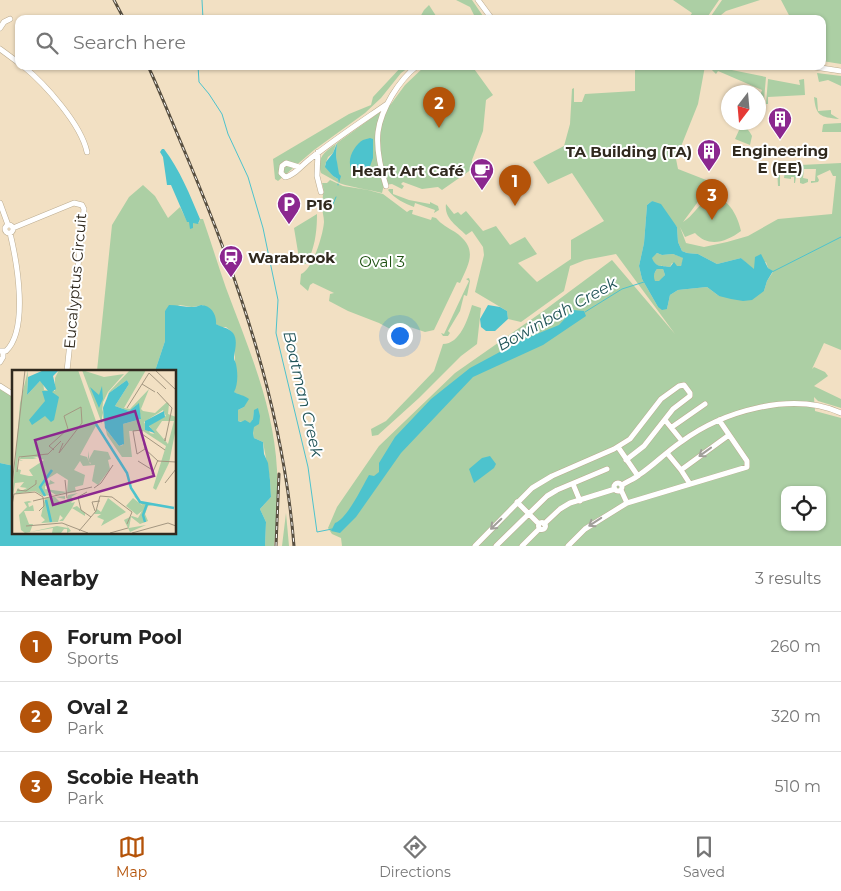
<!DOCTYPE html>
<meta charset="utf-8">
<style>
:root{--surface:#fff;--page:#f2f2f2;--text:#222;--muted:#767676;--line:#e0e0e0;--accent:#b45309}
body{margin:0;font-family:Montserrat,sans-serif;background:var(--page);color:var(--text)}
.controls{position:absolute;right:15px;bottom:15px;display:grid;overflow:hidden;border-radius:10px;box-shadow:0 1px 4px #0004}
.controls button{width:45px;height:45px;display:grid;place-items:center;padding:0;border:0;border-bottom:1px solid var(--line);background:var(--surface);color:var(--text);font:25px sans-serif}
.compass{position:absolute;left:721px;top:85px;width:45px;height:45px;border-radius:50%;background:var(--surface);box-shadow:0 1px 4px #0004;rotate:196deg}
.you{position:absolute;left:399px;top:335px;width:18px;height:18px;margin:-12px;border:4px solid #fff;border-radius:50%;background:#1a73e8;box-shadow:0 0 0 8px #1a73e833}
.badge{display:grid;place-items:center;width:32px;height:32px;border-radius:50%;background:var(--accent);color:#fff;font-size:16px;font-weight:700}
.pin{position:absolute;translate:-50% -41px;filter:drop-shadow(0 1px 2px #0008)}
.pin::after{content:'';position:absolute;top:26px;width:18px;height:15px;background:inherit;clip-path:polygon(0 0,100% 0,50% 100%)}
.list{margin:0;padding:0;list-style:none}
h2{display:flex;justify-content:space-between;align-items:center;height:65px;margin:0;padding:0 20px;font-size:21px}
h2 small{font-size:16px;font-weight:400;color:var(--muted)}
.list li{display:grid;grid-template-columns:32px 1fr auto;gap:15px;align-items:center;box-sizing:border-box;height:70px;padding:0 20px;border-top:1px solid var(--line)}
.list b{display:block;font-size:19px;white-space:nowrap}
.list p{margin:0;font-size:16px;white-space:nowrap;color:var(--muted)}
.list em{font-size:16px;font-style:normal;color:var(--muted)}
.icon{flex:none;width:28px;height:28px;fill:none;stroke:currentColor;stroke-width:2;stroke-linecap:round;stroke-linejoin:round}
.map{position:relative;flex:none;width:841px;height:546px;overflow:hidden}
.search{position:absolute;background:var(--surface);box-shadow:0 1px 4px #0004;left:15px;right:15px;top:15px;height:55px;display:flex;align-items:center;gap:12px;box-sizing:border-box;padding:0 18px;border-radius:10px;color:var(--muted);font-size:19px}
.sheet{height:275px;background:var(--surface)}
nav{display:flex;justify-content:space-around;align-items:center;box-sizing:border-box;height:70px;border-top:1px solid var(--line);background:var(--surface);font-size:14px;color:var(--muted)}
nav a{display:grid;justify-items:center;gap:2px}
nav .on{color:var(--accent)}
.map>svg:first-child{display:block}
</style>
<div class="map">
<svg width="841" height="546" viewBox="0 0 841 546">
<rect width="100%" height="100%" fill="#f2e0c3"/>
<!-- green -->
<path fill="#accfa4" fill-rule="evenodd" d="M456,0H472L485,19H476L470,7Z
M673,0H719L706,19H694L690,16L692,13Z
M722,0H760L726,11L716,19H709Z
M781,0H841V64L822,61V19H812V16L791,19Z
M429,5L438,19H419L424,10Z
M402,66H411L401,73L381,98L365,113L314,150L278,181L275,179L273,159L349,114L371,105L373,97Z
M425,66H472L493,95L486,100L483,131L472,160V169L442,190L438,187L422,189L403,182L401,184L404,186L402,189L392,184L384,185L382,193C368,189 353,188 339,183L336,156L337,143L391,104L405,85Z
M635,66H705L698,104L676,159L678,169L719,185L721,193L700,199L683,222C693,216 697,206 706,201C725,189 738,216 741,231C726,242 709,248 695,233L685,237L680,227L686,243L704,247L727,242L748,236L778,219L832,214L836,176H833L830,170L817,176L819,180L818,182L811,183V181H815L816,169H804L803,178L808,179V182L803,184L800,183V178L796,177L795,183H794V177H791V179L784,178L785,171L780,170V186H778L777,169L780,166L841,163V350L824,343L812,369L814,367L825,372L828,376L814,386L841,399V408L818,401L814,397L815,411L841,418V546H342L341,538L332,534L328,528L337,507L379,446L455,373L542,312L612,260L675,334L616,254L585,260L570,266L564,291L521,322L508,319L507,311L475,292L484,255L483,247L472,231L466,235C456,225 444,218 446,204L454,214L458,212L461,215L466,211L483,231L496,226L510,245L525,237L537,254L518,263L537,282L571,259V240L604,221L572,173L548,184L533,162L564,146L570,124L572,89L574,88V102H582L585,94L635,91ZM652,201L677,227L678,242L682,251L687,253L698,254L717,264L741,258L754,270L766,262L768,268L773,272L767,281L764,291L719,296L707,287L678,290L670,295L667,309L658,307L642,279L639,266L644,243L647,205ZM785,490H822V527H785Z
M712,66L766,77L764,100L760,96L762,90L718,71L716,74L711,69Z
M817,73L841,76V86L828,80L819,82Z
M768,79L800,85L799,80L804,79L805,95L768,97V104H766Z
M814,97L817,98L818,111L831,110V114L839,119C820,117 816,116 814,97Z
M728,119V122C739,122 747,126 752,136L750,145L735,139L740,128L727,122Z
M841,123V132H822L823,125L824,124Z
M336,144L333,153L328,157L325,165L333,176L338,179L339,183L321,173C316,157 325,152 336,144Z
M330,180L343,186L368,190L383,194L407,212L410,210H413L412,214L431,220L432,217L436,218C441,224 448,228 455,232C478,248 470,262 460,283L457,282L434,330L425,332L410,327L412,333L407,338L379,323L348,311L329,301L330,294L334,293L313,283L310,285L308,291L300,284L301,274C313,269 323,235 324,222C324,217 322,211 322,206C322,198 325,191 322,183H327Z
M143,185L155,196L168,218L180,207L187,221L199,223L200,219H203C211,242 218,265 226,288C248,347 274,406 277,470C278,495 277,521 274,546H265L266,522L260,509L271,497L270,480L263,442L254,438C252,431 254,419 254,411L253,419L250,424L238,421V410L244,407L238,394L233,392C236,371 236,353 232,332L226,327H220L216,324L203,305L192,307L180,305L165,311V341L155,371H97L112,225L129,197Z
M389,189H393V194L409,200L430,204V202L438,206L439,210L434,213L435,210L415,203L414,207C404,203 395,199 388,190Z
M317,214C317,231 315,249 306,264H300L294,228Z
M657,253L662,255L673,254L684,258L681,266H676L672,263L670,267C661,265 656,268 651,258Z
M657,269H663L665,275L660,281H654C653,276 654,273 657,269Z
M469,278L470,281L467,296L464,295L460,311L448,331L450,333L448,336H443L441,333L444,334L469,281L466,279Z
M472,305L481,308L477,344L461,356L419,398L378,435L372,436L371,429L386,421L434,371L443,344C460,344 468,319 472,305Z
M0,388L14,398V466L0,463Z
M286,513L289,546H282Z"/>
<!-- water -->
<path fill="#4dc3cd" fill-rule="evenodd" d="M370,138L373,139V158L369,169V174L365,177C361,175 356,174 354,172C344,163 354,145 363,140C365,139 368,139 370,138Z
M337,143L336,156L339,174L341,176L339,183L338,179L333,176L325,167L326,162L333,153Z
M162,149H164C180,170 190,195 200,219L198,224L193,223V228L190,229L189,222H187L171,185H167L163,157L160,152Z
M652,201L661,204L677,227L678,242L682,251L687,253L698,254L717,264L741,258L754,269L755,257L761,254L768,268L773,271L767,281L764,291L752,300L743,301L731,299L719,296L707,287L678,290L670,295L667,309L662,310L658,307L642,279L639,266L644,243L647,205ZM657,253L662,255L673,254L683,258L681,266H677L674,262L670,267C661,265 656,268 652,258ZM657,269H663L665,275L659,281H655C653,276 654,273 657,269Z
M169,305C177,305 184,307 193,307C195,307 198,306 201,305C211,305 217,315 216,324C222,328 228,327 233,333C238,340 235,349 234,357C234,361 235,360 236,364C238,373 238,385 234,392C239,395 244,395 249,399L244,407L238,410V421L241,422L245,420L250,423L253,419L254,410L258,408L260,416L259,424L254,427L253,433L254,438L263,442L264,454L268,463L270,480L271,497L260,509L266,522L265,546H0V463L14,466V532H175V371H155L165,341V311Z
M488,305L500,307L507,311L508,319L495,331H486L481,327L480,319Z
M573,310L584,311L586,316L543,345L473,377L401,453L356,517L340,533L331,531L335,523C347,519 362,487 369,475L374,476L379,472V463L395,437L431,399L470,368L522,340L559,325Z
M490,456L496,464L494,468L474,483L469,469L482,458Z"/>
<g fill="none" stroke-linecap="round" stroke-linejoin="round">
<!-- stream -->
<path stroke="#4dc3cd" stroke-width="1" d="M202,0L203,19
M198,66L199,82L209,94L222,114L228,134L248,177L263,228L278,300L276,333L308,467L317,532L332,529
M338,185V184
M333,209V204L336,197
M772,272L841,237
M585,312L622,289L644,282"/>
<!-- street casing -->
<g stroke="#bcac90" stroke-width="6">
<path id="street" d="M478,0L492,19
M0,28L4,22L10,19
M0,49L19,63
M23,66C45,84 81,124 87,152
M808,66L841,71
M318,152L317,176L321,192
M299,167L286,163L282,166L281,173L285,177C294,176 303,164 310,159C335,139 361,122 387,104
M386,186C381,170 376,150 378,132C381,109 399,80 417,66
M0,203L8,225
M5 229a4 4 0 1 1 8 0a4 4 0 1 1-8 0Z
M13,228L74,203L82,205L84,209L67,371
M0,351H6C29,329 17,262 10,233
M0,362L3,357V352
M0,386L14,395
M665,420L682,441
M672,427L705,404
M618,447L638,476
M667,453L681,470L690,484
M681,470L729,435
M614 487a4 4 0 1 1 8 0a4 4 0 1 1-8 0Z
M573,484L580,501
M622,485C628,481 634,479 639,475C654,465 666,452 681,442C723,411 792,391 841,413
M621,490L627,503
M517,502L539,524
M538.5 526a3.5 3.5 0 1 1 7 0a3.5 3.5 0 1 1-7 0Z
M544,524L560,509L570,503L615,489
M475,546L532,488L552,476L614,449L630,439L661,399L679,386L684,385L690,393V396L673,409L644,446L626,460
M496,546L547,496L557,490L607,469
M522,546L539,529
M568,546L585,529L627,503L747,467V461L719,420"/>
</g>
<!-- street -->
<use href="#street" stroke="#fff" stroke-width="5"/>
<!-- rail casing -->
<g stroke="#584f40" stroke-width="3">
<path id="rail" d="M114,0L124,19
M148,66C162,96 174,127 187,157C240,282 283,410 294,546
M276,546L279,474"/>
</g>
<!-- rail -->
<use href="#rail" stroke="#fff" stroke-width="1" stroke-dasharray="4" stroke-linecap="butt"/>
</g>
<!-- one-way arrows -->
<defs><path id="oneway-shaft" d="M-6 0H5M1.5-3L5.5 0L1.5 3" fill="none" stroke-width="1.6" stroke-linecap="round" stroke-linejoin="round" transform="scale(1.25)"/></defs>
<g stroke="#a29f9a">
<use href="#oneway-shaft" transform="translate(705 452) rotate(144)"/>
<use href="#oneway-shaft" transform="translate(595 522) rotate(147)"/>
<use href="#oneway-shaft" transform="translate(496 524) rotate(136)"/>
</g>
<!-- icons -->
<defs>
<g id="building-pin" transform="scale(1.25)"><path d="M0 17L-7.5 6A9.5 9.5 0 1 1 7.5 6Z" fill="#8b278f" stroke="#fff"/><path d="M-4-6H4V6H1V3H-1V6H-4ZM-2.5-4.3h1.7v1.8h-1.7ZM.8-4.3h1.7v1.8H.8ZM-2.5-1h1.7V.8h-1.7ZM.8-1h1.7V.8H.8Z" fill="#fff"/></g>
<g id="cafe-pin" transform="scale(1.25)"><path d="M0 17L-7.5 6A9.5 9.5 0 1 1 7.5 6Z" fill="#8b278f" stroke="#fff"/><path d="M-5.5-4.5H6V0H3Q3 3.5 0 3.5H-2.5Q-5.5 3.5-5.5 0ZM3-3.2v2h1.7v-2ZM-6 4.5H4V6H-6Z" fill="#fff"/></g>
<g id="parking-pin" transform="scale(1.25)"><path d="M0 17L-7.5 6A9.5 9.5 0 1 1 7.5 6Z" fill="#8b278f" stroke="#fff"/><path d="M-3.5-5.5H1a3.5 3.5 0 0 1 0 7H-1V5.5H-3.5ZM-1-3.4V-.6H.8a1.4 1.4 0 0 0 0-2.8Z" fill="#fff"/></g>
<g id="station-pin" transform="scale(1.25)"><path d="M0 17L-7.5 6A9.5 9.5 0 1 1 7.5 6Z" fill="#8b278f" stroke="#fff"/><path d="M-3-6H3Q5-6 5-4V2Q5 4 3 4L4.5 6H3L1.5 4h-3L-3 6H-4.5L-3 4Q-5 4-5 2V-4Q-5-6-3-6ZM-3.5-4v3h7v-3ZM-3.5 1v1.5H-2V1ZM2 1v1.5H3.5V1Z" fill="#fff"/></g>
</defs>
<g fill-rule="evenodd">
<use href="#building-pin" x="780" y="119"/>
<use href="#building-pin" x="709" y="151"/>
<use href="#cafe-pin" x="482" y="170"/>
<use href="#parking-pin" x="289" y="204"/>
<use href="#station-pin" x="231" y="257"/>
</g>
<g text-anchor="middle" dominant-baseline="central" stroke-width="4" stroke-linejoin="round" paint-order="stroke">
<!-- poi labels -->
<g font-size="15" font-weight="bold" fill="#30291e" stroke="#fff" text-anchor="end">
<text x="780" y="150" text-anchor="middle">Engineering<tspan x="780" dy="17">E (EE)</tspan></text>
<text x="692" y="151">TA Building (TA)</text>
<text x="464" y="170">Heart Art Café</text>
<text x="306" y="204" text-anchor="start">P16</text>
<text x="248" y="257" text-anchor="start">Warabrook</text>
</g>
<!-- park labels -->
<g font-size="15" fill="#1e5112" stroke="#fff">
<text x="382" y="261">Oval 3</text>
</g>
<!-- street labels -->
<g font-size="15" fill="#30291e" stroke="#fff">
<text transform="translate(75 281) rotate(-85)">Eucalyptus Circuit</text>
</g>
<!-- water labels -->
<g font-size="16" font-style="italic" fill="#215458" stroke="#fff">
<text transform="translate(557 314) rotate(-29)">Bowinbah Creek</text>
<text transform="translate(303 394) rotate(77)">Boatman Creek</text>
</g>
</g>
<!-- overview -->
<g transform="translate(12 370)">
<rect width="164" height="164" fill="#f2e0c3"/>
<path d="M16,0L15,25L28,11H31L32,20L43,21V8L47,0H66L85,54L68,85L75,87L78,94L79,93L77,92L76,87L77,81V89L82,80L96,82L99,89L96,90L98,99L86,115L80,111L83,95L71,96L68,91L62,100L73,105L71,115L63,117L64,122L44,125L36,120V124L42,125L31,126L23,121L3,124L6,118L9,121L15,118L8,117L12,112L3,113L0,132L8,33ZM6,87H9L6,90L11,91L7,89H26L21,88L25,87L32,90L17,100L21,106H17L8,104L9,100L5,99ZM45,103L56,110L55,124L44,125L55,122L33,119V116L43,113L38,110L37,114L35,109ZM70,0L92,7L112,4L96,22L91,32L90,42L97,22L118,0H134L112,38L118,39L137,19L129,39L131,41L143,43L155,32L157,34L156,44L164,47V58L157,93L144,120L141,118L154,76L131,61H117L120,87H110L95,65L90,43V54ZM115,10L117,14L103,36L117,41L126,34L129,49L111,54V75L107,76L93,58L91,38L97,23ZM151,40L154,46L137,55L142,64L138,63L132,52ZM150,51H162L156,74L144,60ZM66,123L59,127L62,129L59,133L63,132L60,138L65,136L73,143V146L60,138L51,151H47L51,148L48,145L46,152L29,153L33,150L29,146L33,128L53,126V129L43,127L49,133L55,130L56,125ZM122,126L125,127L128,132L141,135L136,136L133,144L136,151L128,154L119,147L117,158L134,155L118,162L112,150L120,146L126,148L130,141L125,145L114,136L121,128L131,136ZM96,128L114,142L89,156L92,150L85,147L89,144H82L85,139L89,142ZM17,131L20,132L16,133L17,137L21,135L22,141H12L17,154H21L18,162L45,156L56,158L52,152L59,161L55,163V159H52L49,163H40L41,158L13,163L9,160L7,145L15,137L12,132Z" fill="#accfa4" fill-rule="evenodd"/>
<path d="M32,0H47L41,6L44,19L40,22L47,27L42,50L39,52L33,46L20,55L17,50L33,31L30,21H36L28,11L15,25L16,7ZM115,10L117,14L103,36L117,41L127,33L129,49L111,54L112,74L107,76L93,58L91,38L97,23ZM90,16L91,29L87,38L78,17L87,25ZM152,41L153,47L137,56L143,63L133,60V51Z" fill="#4dc3cd"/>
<path fill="none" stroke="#4dc3cd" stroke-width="2.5" d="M84,54L115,103L119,118L128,132L162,138M33,126L28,117L40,100M34,130L39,152M133,152L131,145L135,134"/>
<path fill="none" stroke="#a49781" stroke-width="1" d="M143,0L164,20M130,14L143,22M145,22L160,38L153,71V68M115,38L137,3L154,19M0,39V57M130,64V60L121,61L125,84L133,79M133,79L130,64L153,80M133,79L146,91L164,92M42,80L37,76L56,59L52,46L69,37L70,53L47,83L51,73M126,91L142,101M5,102L7,87L36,84L49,71M140,104L146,90M53,110L55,128M153,113L164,99M0,115L13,0M82,118L89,113L101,95M5,120L14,121L24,114V110M75,122L66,127L69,140L79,147M88,126L100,127L120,142L115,154M21,131L80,117M0,135L2,124L23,122L31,127M27,141L32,136L31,127M83,141L80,132L88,131M14,156L50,153L76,163M67,161L84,141L88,126M98,163L116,158M120,163L156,153L164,156"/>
<path fill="#8b278f" fill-opacity="0.15" stroke="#8b278f" stroke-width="2.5" d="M123,41L142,106L41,135L23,70Z"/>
<rect width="164" height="164" fill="none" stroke="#30291e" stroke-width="2.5"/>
</g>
</svg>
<div class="controls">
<button><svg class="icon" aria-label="locate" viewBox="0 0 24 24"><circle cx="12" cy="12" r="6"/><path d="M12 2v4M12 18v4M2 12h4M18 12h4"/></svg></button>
</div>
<svg class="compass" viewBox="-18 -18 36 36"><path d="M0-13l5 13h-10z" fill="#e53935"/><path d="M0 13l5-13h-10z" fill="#767676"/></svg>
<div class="you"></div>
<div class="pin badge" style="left:515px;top:206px">1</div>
<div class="pin badge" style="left:439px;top:128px">2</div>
<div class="pin badge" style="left:712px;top:220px">3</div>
<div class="search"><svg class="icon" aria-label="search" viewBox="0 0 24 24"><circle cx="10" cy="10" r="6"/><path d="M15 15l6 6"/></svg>Search here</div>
</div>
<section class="sheet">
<h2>Nearby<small>3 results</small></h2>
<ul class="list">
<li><span class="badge">1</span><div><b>Forum Pool</b><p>Sports</p></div><em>260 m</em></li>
<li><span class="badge">2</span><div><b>Oval 2</b><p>Park</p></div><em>320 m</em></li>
<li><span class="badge">3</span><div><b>Scobie Heath</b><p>Park</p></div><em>510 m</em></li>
</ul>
</section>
<nav>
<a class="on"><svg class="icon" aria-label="map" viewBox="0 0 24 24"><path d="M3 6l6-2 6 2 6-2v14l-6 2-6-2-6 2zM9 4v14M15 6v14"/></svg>Map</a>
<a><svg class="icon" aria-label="directions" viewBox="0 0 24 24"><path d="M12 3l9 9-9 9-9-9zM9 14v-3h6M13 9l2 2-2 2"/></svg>Directions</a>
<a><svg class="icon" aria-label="saved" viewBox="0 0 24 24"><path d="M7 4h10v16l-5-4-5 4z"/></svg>Saved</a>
</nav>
